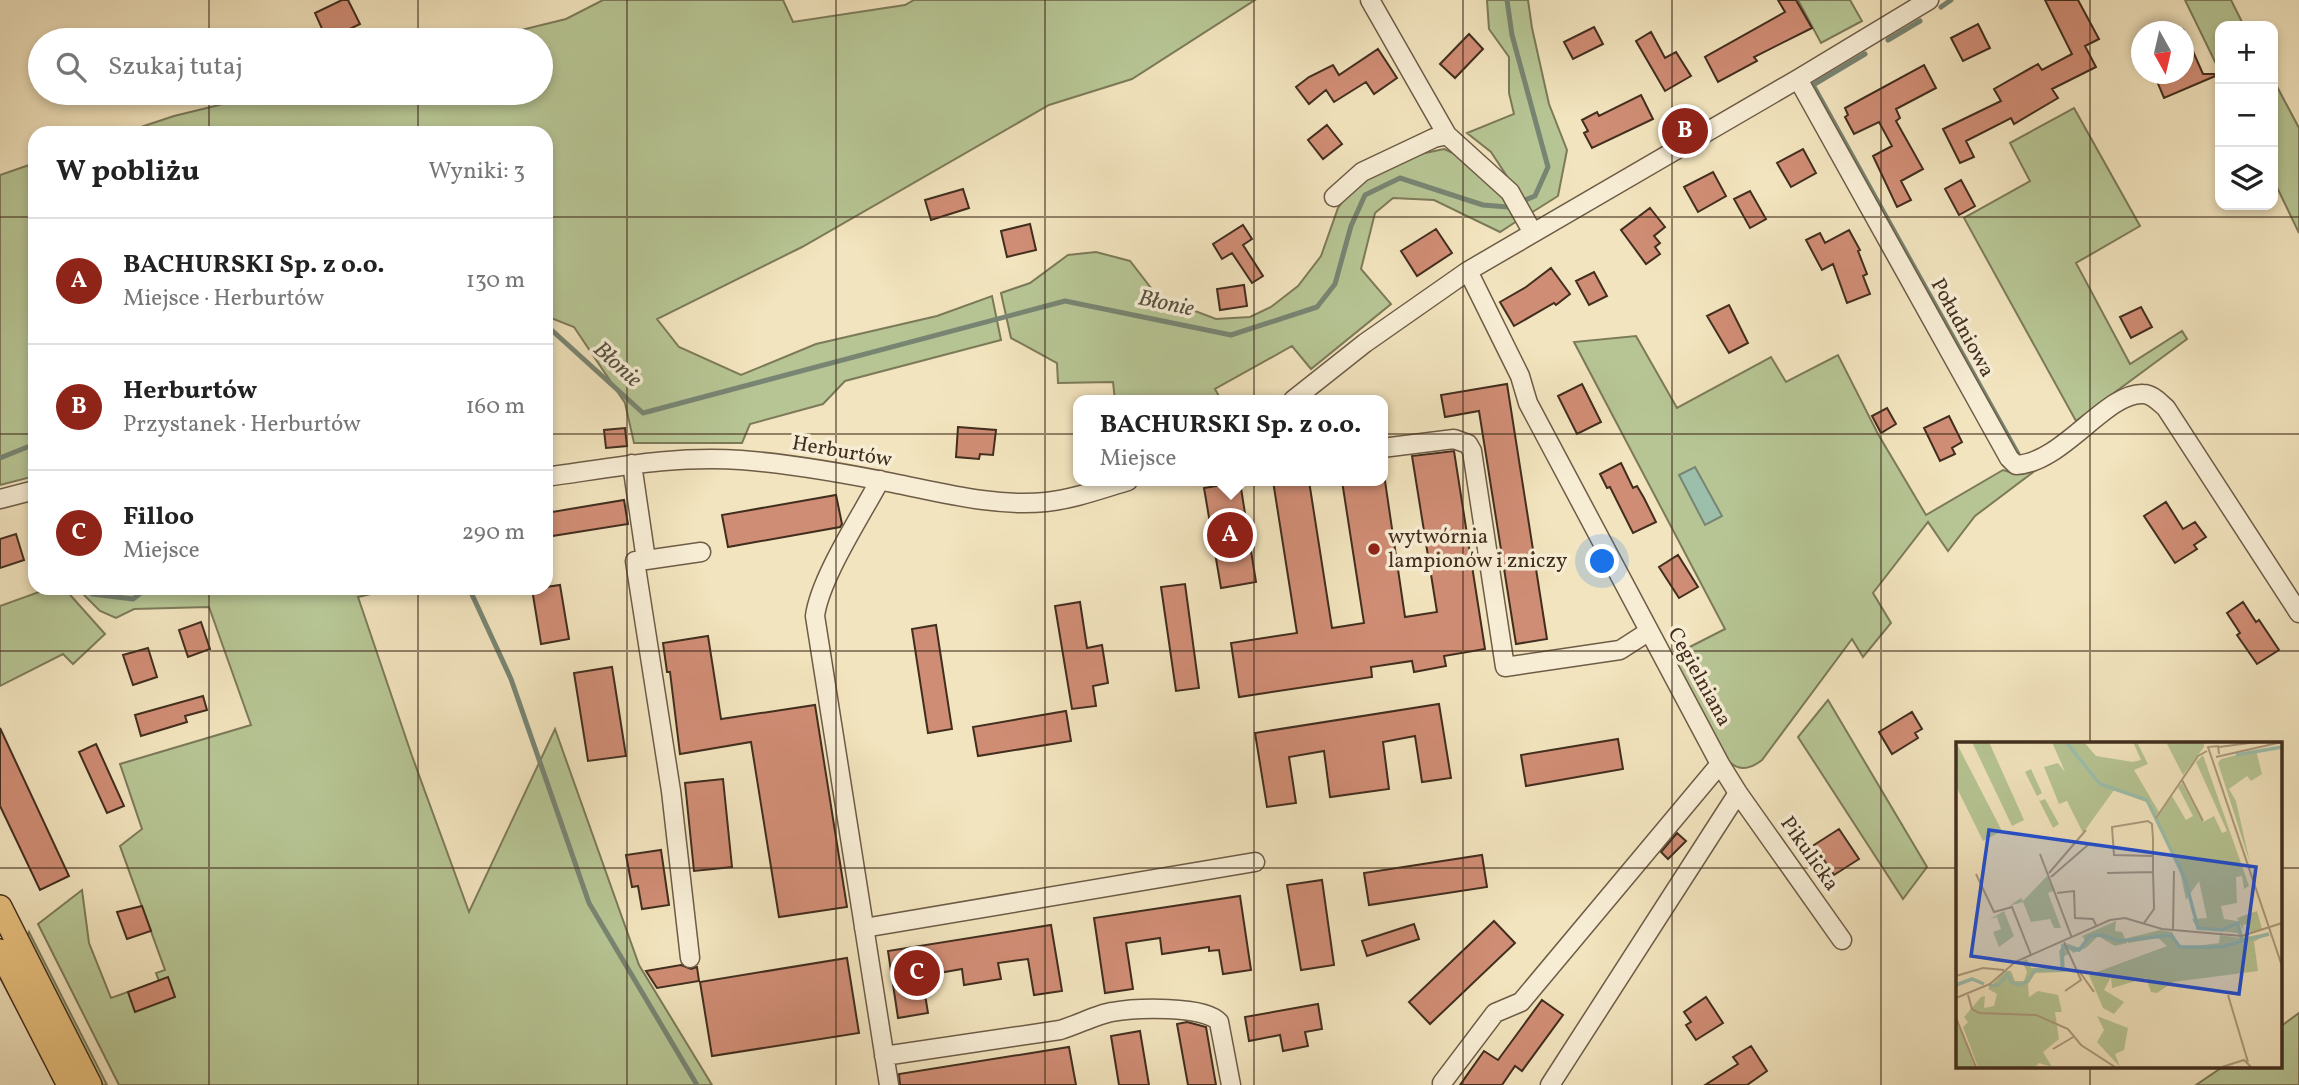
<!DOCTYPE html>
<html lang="pl">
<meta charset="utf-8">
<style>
:root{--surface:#fff;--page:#f2f2f2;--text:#222;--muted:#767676;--line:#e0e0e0;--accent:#8f2418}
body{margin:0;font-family:Vollkorn,serif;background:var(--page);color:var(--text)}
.controls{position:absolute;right:21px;top:21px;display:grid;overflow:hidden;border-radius:14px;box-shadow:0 4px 10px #0003}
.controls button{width:63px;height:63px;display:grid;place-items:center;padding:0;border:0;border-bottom:2px solid var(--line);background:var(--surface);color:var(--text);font:35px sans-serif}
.compass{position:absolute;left:2131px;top:21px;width:63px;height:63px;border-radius:50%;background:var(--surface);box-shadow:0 4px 10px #0003;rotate:172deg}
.you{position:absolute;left:1603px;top:562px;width:24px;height:24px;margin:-18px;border:5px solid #fff;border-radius:50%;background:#1a73e8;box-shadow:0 0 0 10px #1a73e833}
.badge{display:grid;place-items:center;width:46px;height:46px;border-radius:50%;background:var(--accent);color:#fff;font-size:23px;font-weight:700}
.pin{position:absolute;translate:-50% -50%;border:4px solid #fff;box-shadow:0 2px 7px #0006}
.popup{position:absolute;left:1073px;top:395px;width:315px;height:91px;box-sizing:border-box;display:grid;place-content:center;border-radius:14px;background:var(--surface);filter:drop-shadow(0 2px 5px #0005);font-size:23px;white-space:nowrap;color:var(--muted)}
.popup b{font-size:26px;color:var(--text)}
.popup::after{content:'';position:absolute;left:50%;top:100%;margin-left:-14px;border:14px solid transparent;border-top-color:var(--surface)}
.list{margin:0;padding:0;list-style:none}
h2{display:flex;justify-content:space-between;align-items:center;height:91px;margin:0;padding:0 28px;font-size:30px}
h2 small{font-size:23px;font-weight:400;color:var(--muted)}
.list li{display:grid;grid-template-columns:46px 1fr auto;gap:21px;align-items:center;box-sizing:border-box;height:126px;padding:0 28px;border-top:2px solid var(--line)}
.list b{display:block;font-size:26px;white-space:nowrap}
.list p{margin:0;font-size:23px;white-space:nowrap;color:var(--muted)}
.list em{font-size:23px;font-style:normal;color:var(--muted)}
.icon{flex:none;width:38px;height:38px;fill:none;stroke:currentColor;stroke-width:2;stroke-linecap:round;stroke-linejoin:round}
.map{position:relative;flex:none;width:2299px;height:1085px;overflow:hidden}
.search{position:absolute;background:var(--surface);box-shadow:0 4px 10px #0003;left:28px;top:28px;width:525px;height:77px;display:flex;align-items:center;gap:18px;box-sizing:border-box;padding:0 24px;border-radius:38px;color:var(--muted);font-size:26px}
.panel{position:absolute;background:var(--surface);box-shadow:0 4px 10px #0003;left:28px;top:126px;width:525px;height:469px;border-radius:21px}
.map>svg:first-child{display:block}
</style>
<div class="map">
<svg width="2299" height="1085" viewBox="0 0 2299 1085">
<rect width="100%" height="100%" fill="#f2e4be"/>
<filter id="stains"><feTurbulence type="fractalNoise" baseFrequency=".00286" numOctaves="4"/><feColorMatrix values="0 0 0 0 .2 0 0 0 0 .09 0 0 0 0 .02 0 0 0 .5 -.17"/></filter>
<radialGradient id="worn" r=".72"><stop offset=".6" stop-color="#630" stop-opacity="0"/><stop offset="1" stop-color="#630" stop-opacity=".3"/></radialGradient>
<!-- green -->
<path fill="#b7c594" stroke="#7c7a59" stroke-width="2" d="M603,0H783L793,22L905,5L914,0H1255L1132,79L1049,105L802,247L657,319L679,347L741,375L816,344L937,316L992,296L1001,340L845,381L823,404L750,424L742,443H634L625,403L574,327L546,316V133H123L174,116L268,93H541V40H480L566,19Z
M1487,0H1528L1532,28L1549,104L1567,150L1558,196L1531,213L1491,152L1467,133L1514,114L1509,93V57L1489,29Z
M1798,0H1850L1862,21L1821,43Z
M2185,0H2231L2244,26H2220V72Z
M2273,79L2299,128V233L2273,179Z
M2074,108L2140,226L2076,263L2130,364L2182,331L2187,339L2076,421L1964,218L2030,181L2010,143Z
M1444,149L1462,157L1502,192L1517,221L1500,232L1434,200L1393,198L1375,213L1361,269L1391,304L1311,369L1292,346L1215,389L1221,400H1115L1113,382L1058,383L1057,363L1011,338L1001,293L1030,283L1068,255L1096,252L1130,261L1158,297L1216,319L1250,317L1271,307L1298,286L1321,256L1338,208L1351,190L1375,170L1411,156Z
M35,163V476L0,485V175Z
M1636,336L1677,408L1771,357L1786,382L1838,355L1878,434L1926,515L2003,470L2016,474L2040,467L1975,516L1948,551L1928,522L1873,593L1891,623L1863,657L1852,639L1762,760C1748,771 1737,771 1725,758L1672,656L1725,629L1574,342Z
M41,588H64L105,634L73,664L63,654L0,686V606L42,591Z
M77,588H397L358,597L412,756L469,912L555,729L639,965L712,1085H119L38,924L82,890L89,943L111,998L159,981L156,973L165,970L120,846L142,829L120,764L251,725L209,607L134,609L116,618L100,611Z
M1828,700L1927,867L1903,899L1798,737Z
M29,932L107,1085H102L27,937Z
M2299,1013V1085H2196L2224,1066H2280V1027Z"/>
<!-- water -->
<path fill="#9cbfac" stroke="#788573" stroke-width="2" d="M1695,467L1722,516L1705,525L1679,475Z"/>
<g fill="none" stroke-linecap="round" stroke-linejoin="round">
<!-- stream -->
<path stroke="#788573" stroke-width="5" d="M1941,7L1951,0
M1888,40L1920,21
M1865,54L1813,85L2018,454
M546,325L643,413L1065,301L1231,335L1317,307L1335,284L1351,226L1365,195L1400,178L1483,205L1508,207L1535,196L1548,167L1512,35L1507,0
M0,458L35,444
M90,588L92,594L133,599L147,588
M469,588L511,679L589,903L697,1085"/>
</g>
<!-- building -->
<path fill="#d08d75" stroke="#422e1e" stroke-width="2" d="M342,0H348L360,24L327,40L315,13Z
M1778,0H1796L1812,28L1754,57L1757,61L1718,82L1705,57L1785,12Z
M2045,0H2078L2099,39L2085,46L2096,67L2052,89L2058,98L2014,124L2011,118L1966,141L1974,157L1960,163L1943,129L2001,101L1994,89L2038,64L2042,70L2072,54Z
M1978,24L1990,48L1963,61L1951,38Z
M1594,27L1603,44L1573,59L1564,42Z
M2183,29L2203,74H2220L2164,98L2154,74H2183Z
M1651,32L1665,58L1676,52L1691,76L1665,91L1636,41Z
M1469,34L1483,49L1455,78L1440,64Z
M1378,49L1397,78L1374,94L1366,82L1334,102L1326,90L1309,104L1296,87L1309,77L1333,65L1339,75Z
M1924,65L1936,88L1896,109L1900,118L1896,121L1923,169L1901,181L1911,200L1897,207L1873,156L1892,146L1879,122L1854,134L1845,117L1848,115L1845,108Z
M1641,95L1653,119L1592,148L1584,133L1588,131L1582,120L1597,112L1599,116Z
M1327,125L1342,144L1323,159L1308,140Z
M1803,149L1816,173L1791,187L1777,163Z
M1713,172L1726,196L1698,212L1684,187Z
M1961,180L1975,206L1959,215L1945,189Z
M963,189L969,208L931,220L925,200Z
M1750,191L1766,219L1750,228L1734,199Z
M1650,208L1665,227L1654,236L1660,243L1655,247L1660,254L1646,264L1621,230Z
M1030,224L1036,250L1007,257L1001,231Z
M1243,225L1252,239L1243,245L1263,276L1252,283L1232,253L1222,259L1213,244Z
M1436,229L1452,253L1417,276L1401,251Z
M1849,230L1860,250L1858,251L1867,274L1863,276L1870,294L1847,303L1833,264L1822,270L1806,240L1820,233L1825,243Z
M1551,268L1570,294L1556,305L1554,303L1514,326L1500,302L1526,287Z
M1594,272L1607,296L1589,305L1576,281Z
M1244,285L1247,306L1220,310L1217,289Z
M1729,305L1748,343L1729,353L1707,316Z
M2141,307L2152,327L2131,338L2120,317Z
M1507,384L1547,639L1516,644L1479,411L1445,417L1441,395Z
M1582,384L1601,422L1577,434L1558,396Z
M1887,408L1896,424L1881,433L1872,416Z
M1949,416L1962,442L1952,448L1955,454L1940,461L1924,428Z
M958,427L996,430L993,455L980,454L979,459L956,457Z
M625,428L627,446L606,448L604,430Z
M1454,451L1485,649L1444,656L1446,666L1414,672L1412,661L1371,667L1372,677L1239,697L1231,643L1297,633L1273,481H1309L1332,628L1364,623L1342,481H1385L1405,617L1437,612L1412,456Z
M1621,463L1633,488L1637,486L1644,498L1656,522L1633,533L1610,487L1607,488L1600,474Z
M1240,482L1256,582L1221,588L1204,488Z
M836,495L842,524L840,527L728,547L722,515Z
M624,500L628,524L546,537V513Z
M2166,502L2183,529L2195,522L2206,537L2194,545L2197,549L2175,563L2144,516Z
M16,534L24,560L0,568V539Z
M1678,555L1698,587L1679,598L1659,567Z
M1185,584L1199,688L1176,691L1161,587Z
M560,585L569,639L541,644L532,589Z
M1080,602L1087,648L1102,645L1108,683L1093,686L1096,706L1072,709L1055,606Z
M2243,602L2256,622L2259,620L2279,650L2257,664L2237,635L2240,633L2227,613Z
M201,622L210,649L188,657L179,630Z
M936,625L952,729L928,733L912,629Z
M708,636L721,719L815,705L847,907L779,917L751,742L680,754L670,672H667L663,643Z
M148,648L157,677L133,685L123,655Z
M612,667L626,756L588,761L574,673Z
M203,696L207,710L185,716L187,722L141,736L135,715Z
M1439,704L1451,778L1422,782L1415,736L1383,742L1389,789L1330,797L1324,751L1289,757L1296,803L1267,807L1255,733Z
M1066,711L1071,741L978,756L973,727Z
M1912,712L1922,729L1915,733L1918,738L1892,754L1879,732Z
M0,728L69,876L40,890L0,806Z
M1618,739L1623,769L1526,786L1521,755Z
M96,744L124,806L107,813L79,752Z
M723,779L732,867L694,871L685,783Z
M1839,829L1859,859L1834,875L1814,845Z
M1677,833L1686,841L1668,859L1661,852Z
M661,850L669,905L642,909L638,886L632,887L626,855Z
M1482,855L1487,887L1369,905L1364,873Z
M1322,880L1334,965L1301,970L1287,885Z
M1240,896L1251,970L1223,974L1219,950L1209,951V947L1162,954L1160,938L1126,943L1133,989L1105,993L1094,918Z
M142,906L151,931L127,939L117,912Z
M1494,921L1515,943L1430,1024L1409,1002Z
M1414,924L1419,939L1367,956L1362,941Z
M1051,925L1062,991L1034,995L1028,959L998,963L1001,979L964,985L962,969L922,976L928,1013L898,1018L888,951Z
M847,958L859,1033L712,1056L700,982Z
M681,965L691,969L697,967L699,981L657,988L646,971Z
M168,977L175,997L135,1012L128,992Z
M1706,997L1723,1023L1696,1040L1686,1025L1691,1022L1684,1012Z
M1542,1000L1563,1015L1522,1071L1515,1066L1502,1085H1460L1484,1051L1498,1060Z
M1318,1004L1322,1029L1305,1032L1308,1046L1283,1051L1280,1035L1249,1041L1245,1017Z
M1187,1022L1206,1027L1216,1085H1188L1177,1024Z
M1140,1031L1149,1085H1119L1111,1036Z
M1751,1046L1767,1071L1747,1085H1705L1738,1064L1733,1057Z
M1069,1047L1076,1085H900L899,1074Z"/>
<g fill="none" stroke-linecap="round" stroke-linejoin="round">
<!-- minor casing -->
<g stroke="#6e5c46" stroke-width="21">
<path id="minor" d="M1370,0L1447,135L1510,192L1533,233
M1798,79L2009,458L2016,465C2063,463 2106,392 2143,394C2152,394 2159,402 2166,408L2299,613
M1334,197L1362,172L1434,138L1447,135
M1468,271L1520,376L1528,403L1720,764L1738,793L1842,940
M1293,400L1365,343L1468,271L1798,79L1929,0
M1382,448L1454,439L1468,444L1472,451L1505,667L1620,650L1648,632
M632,464L646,560L635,561L671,791L690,958
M546,477C611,468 675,455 741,460C793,464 843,473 893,483C943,493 995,507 1046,502C1074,499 1101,489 1128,481
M880,480C861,516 820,578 815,616L889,1085
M0,499L35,490
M646,560L701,552
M864,928L1255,862
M884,1056L1060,1030C1077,1025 1098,1014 1112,1012C1134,1008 1205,1005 1219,1022L1231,1085
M1442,1083L1495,1013L1521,1002L1720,764
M1550,1085L1738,793"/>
</g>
<!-- major casing -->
<g stroke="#422e1e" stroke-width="26">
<path id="major" d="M0,907L90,1085
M0,951L69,1085"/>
</g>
<!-- minor -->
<use href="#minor" stroke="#f7edd5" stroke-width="18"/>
<!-- major -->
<use href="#major" stroke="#e9c27f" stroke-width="23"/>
</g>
<!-- grid -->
<path fill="none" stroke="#422e1e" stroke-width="2" stroke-opacity="0.55" d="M209,0V40M418,0V40M627,0V1085M836,0V1085M1045,0V1085M1254,0V1085M1463,0V1085M1672,0V1085M1881,0V1085M2090,0V744M209,93V133M418,93V133M0,217H35M546,217H2299M0,434H35M546,434H2299M209,588V1085M418,588V1085M0,651H2299M0,868H1958M2280,868H2299M2090,1066V1085"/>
<!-- markers -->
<circle fill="#8f2418" stroke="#f7edd5" stroke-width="2.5" cx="1374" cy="549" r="7"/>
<g text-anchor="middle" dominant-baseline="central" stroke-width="7" stroke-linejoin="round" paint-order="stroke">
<!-- street labels -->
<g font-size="21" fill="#422e1e" stroke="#f7edd5">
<text transform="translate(1962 328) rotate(61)">Południowa</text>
<text transform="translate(842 452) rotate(10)">Herburtów</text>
<text transform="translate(1699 677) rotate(61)">Cegielniana</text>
<text transform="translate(1809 854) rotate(55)">Pikulicka</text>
</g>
<!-- poi labels -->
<g font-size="21" fill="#422e1e" stroke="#f7edd5" text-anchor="start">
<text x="1388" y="537">wytwórnia<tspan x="1388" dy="24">lampionów i zniczy</tspan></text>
</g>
<!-- water labels -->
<g font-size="23" font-style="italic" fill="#585242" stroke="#f7edd5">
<text transform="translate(1166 304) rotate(12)">Błonie</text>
<text transform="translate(617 365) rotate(42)">Błonie</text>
</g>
</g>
<!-- overview -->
<g transform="translate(1956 742)">
<rect width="326" height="326" fill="#f2e4be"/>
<path d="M0,0L46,89L27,99L0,44ZM16,0H33L68,78L56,84ZM96,0H128L140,14L177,20L185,18L177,0H181L192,22L178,28L203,70L199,75L193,61L158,48L127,91L111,59L103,62L88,25L102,21L109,30ZM210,0H248V5L227,33ZM300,8L306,32L295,39L291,34L273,47L280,59L294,121L262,21L265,17ZM247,13L293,144L288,147L286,134L280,135L281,161L265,164L268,177L281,179L287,192L241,186L236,177L251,176L243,139L230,158L224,129L200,77L216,54L230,78L237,74L222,45L226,41L247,80L258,74L266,91L271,89L240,20ZM75,27L86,51L81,54L84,59L89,57L103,82L97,86L69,30ZM91,134L99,148L92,151L105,186H98L94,177L75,180L67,160L53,164L65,156L67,159ZM48,169L58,194L43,205L37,190L45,187L41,175L34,177ZM301,169L306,187L294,191L293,181L287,183L288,189L281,176ZM160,179L159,189L166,190L171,201L159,204L142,194L130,206L117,211L113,207L110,201L124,206L129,198L126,194ZM204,188L216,190L225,206L263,201L264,193L285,196L311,191L298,200L302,229L217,240L201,251L195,250L190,236L156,246L155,235L148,248L168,260L158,272L147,266L133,233L211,204L202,196L172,201V196ZM108,202L114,212L108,214L109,230L80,231L74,234L72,243L73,255L82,249L102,253L106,270H99L103,297L87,310L96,325L83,321L79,325H22L7,285L12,280L8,275L25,255L29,254L28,266L38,264L41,252L32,247L49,229H55L59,239H68L71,230L66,219L71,217L75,226L105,227L103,209ZM141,274L172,286L168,308L159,312L164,325L141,300L148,288ZM0,278L19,325H0Z" fill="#b7c594"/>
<path fill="none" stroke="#9cbfac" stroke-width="3.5" d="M110,0L144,42L191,58L229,137L242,186L266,188L282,181L286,199M280,13L326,5M0,243L16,237L28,242M33,244L42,243L52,232L55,240L63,243L72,239L79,228H106L107,204L123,208L134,194L145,193L164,199L215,193L224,205H265L313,192"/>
<path fill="none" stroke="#ac9b7e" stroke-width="2" d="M263,5L301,0M263,12L262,4L252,5L326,224M260,15L326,0M226,38L247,79M200,76L242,14L251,9M84,112L116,196M93,131L130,88M151,131L197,130M20,132L38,170L56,165L75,213M95,135L133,102M101,151L118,149L119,176L137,177L140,183M188,181L198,167V165L197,130V96L196,83V82L192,79L156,85L158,113L197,114M217,187L218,129M108,200L125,238L109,249M123,229L138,250M0,234L27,226L48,228M12,253L16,267L23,271L80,273L112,287L125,303L159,325M272,253L292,320M0,256L34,242L59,220L154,178L169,176L206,187L286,194L326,181M0,276L20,325M97,307L119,294M266,325L288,318L295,325"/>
<path fill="#1d4ed8" fill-opacity="0.15" stroke="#1d4ed8" stroke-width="3.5" d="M33,88L300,125L283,252L15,214Z"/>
<rect width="326" height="326" fill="none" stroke="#422e1e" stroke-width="3.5"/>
</g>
<rect width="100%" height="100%" filter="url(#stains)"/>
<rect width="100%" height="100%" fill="url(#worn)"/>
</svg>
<div class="controls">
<button>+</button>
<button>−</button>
<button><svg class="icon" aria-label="layers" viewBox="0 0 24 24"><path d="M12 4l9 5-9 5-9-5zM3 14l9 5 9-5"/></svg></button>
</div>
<svg class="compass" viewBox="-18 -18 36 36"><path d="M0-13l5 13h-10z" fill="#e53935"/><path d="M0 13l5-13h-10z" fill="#767676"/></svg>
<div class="you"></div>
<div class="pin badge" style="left:1230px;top:535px">A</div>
<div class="popup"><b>BACHURSKI Sp. z o.o.</b>Miejsce</div>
<div class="pin badge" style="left:1685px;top:131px">B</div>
<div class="pin badge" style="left:917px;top:973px">C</div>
<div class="search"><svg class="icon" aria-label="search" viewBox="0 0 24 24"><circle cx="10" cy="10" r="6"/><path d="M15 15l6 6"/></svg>Szukaj tutaj</div>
<section class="panel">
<h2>W pobliżu<small>Wyniki: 3</small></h2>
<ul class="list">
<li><span class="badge">A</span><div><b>BACHURSKI Sp. z o.o.</b><p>Miejsce · Herburtów</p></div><em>130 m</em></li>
<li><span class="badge">B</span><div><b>Herburtów</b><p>Przystanek · Herburtów</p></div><em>160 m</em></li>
<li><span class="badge">C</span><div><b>Filloo</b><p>Miejsce</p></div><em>290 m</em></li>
</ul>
</section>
</div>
